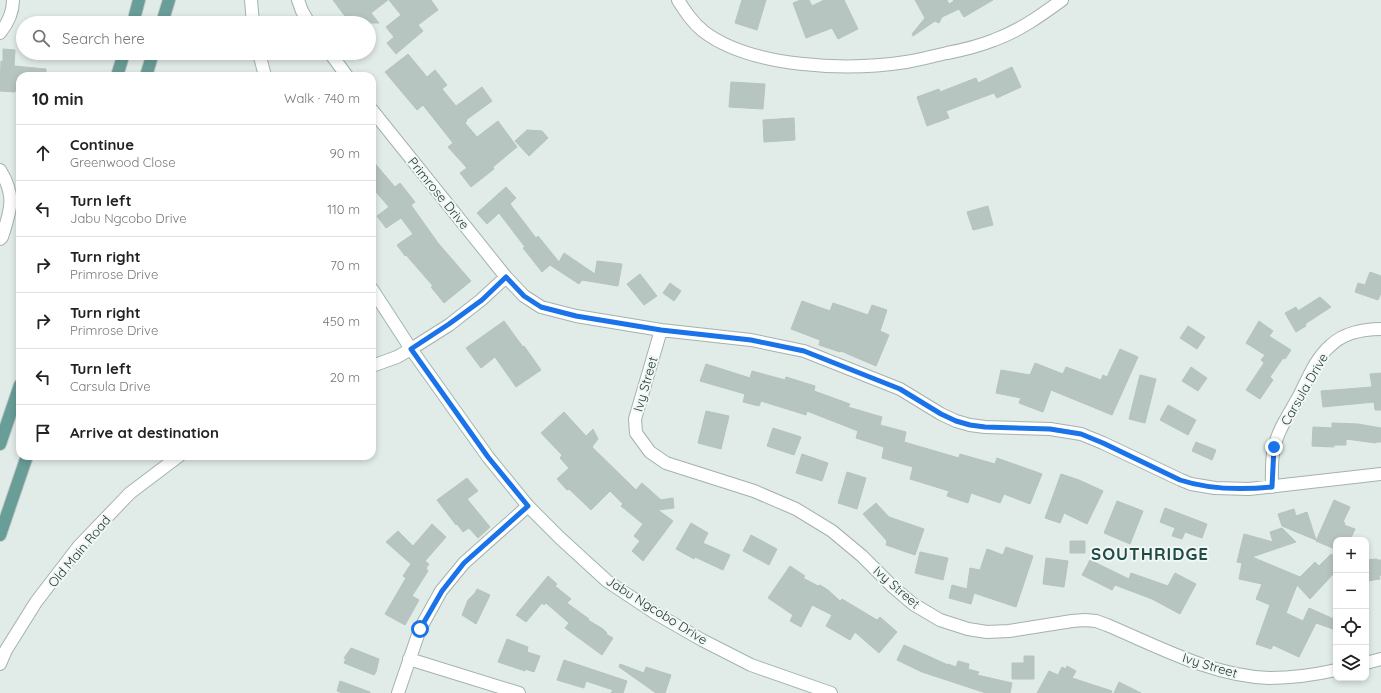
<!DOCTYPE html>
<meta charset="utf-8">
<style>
:root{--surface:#fff;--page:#f2f2f2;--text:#222;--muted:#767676;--line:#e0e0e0}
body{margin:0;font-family:Quicksand,sans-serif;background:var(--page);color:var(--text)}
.controls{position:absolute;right:12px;bottom:12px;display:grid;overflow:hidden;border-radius:8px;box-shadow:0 2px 6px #0003}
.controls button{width:36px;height:36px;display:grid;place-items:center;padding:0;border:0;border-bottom:1px solid var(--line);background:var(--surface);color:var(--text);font:20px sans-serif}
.stop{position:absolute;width:12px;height:12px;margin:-9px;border:3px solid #1a73e8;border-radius:50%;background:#fff}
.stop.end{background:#1a73e8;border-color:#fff;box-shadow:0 1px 4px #0008}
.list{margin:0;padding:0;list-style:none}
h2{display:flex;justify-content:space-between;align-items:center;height:52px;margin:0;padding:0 16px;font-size:17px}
h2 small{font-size:13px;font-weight:400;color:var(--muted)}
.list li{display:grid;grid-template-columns:26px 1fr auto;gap:12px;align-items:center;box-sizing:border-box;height:56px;padding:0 16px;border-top:1px solid var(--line)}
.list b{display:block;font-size:15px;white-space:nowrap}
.list p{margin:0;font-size:13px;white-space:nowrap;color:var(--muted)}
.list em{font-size:13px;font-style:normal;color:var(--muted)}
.icon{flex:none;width:22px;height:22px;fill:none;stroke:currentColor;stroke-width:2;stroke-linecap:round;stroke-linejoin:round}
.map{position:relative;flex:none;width:1381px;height:693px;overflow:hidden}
.search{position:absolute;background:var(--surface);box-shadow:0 2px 6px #0003;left:16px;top:16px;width:360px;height:44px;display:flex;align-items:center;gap:10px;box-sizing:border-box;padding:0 14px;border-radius:22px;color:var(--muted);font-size:15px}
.panel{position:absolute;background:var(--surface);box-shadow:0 2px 6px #0003;left:16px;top:72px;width:360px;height:388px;border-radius:12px}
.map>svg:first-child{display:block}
</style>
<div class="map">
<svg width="1381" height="693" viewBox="0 0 1381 693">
<rect width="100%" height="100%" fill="#e1ebe8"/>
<!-- building -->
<path fill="#b7c5c1" stroke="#b4c4bf" d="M333,0H388L371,13L379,23H350Z
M389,0H431L438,10L418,25L423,31L396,54L387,43L394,37L386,27L401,15Z
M742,0H766L757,30L735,23Z
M801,0H809L812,6L824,0H844L858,29L838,39L832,28L806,38L793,3Z
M915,0H947L949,4L954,1L953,0H993L964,17L959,9L942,17L939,23L935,21L913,36L912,34L925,18Z
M3,49L15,50L14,66L46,69V76H20V85H16L15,92L0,91L1,61L3,62Z
M408,54L427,77L435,70L447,85L442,89L456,106L482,87L492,101L466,120L467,121L465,123L477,137L498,121L517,147L493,167L494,169L471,187L460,173L467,168L448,147L453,143L423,105L417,110L385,72Z
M1012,67L1021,87L997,98L994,93L946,111L949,118L927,126L917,97L939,89L940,92L976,78L978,83Z
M731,82L765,84L763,109L729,107Z
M794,118L795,140L764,142L763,120Z
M527,130L542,131L548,138L529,156L515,141Z
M372,160L395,187L400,183L415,202L411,205L438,243L471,281L444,303L431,287L433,286L406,255L405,256L397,245L413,234L401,218L386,228L377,216L389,207L376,192L372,196Z
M506,187L516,198L510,204L536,238L538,236L559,262L564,253L595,274L597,261L622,264L618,286L582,280L579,284L550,265L542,272L523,248L525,247L499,213L487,224L477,213Z
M988,206L993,225L973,230L967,212Z
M1370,272L1381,276V293L1378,300L1355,292L1358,283L1365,285Z
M640,274L657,296L644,305L627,284Z
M670,283L681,291L674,301L663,293Z
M1320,297L1331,307L1305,324L1306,326L1296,332L1285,313L1296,307L1298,311Z
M802,301L830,311L833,303L868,315L872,305L887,310L880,331L889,335L876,366L841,351L840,352L819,345L820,340L791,329Z
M504,321L523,347L524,346L541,370L516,387L495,357L481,368L466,348Z
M1259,321L1273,331L1269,336L1291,350L1285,359L1283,358L1270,377L1273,380L1260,399L1246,390L1264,363L1261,360L1265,355L1246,343Z
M1188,326L1205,337L1197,349L1180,338Z
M1120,349L1138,357L1112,415L1051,390L1043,412L1019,403L1021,398L996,393L1001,370L1030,375L1035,363L1063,374L1066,367L1101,380L1103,375L1107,377Z
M706,364L750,378L752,371L785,380L786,377L815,386L814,391L850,404L848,407L882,417L880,425L906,432L904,442L959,458L960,454L995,464L997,458L1042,474L1030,504L1004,494L1000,503L971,493L968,503L947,496L949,491L910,479L913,467L882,458L884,447L856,438L858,431L807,411L806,415L761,401L759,406L743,402L745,394L700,381Z
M1191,367L1207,378L1198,391L1182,381Z
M1381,373V410H1375L1374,402L1323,407L1321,391L1372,387L1370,374Z
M1140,375L1156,379L1145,423L1129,419Z
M1168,405L1196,420L1188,435L1160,420Z
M706,411L729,416L721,449L698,443Z
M564,412L586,436L593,429L598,439L592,447L636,490L642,483L661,500L673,498L674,508L658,510L673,521L643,561L632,551L640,541L634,536L643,524L621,506L623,504L610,491L591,510L569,489L567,490L557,479L569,468L560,458L562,455L541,433Z
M1332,423L1358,424L1381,428V442H1377L1376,443L1346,439V445H1334V447L1312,446L1313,427L1332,428Z
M773,428L801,437L794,455L767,446Z
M1196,442L1216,450L1212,460L1192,451Z
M802,454L828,463L822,481L796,473Z
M847,472L866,478L857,509L838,503Z
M1061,474L1079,480L1103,491L1087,524L1064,513L1060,523L1045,518Z
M467,478L478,491L467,499L490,527L478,538L469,528L463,532L457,524L456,525L437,500Z
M1334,500L1350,507L1343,522L1345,523L1344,525L1355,529L1350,540H1336L1335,549L1316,541Z
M1117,501L1143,511L1130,544L1104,533Z
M876,503L889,517L924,529L915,555L886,545L887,541L863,514Z
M1165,508L1207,524L1202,538L1185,532L1182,539L1172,536L1175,528L1160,522Z
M1294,509L1296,516L1307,512L1316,540L1282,526L1278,514Z
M691,523L708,533L703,543L730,555L723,570L695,557L694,559L676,549Z
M432,524L446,537L425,561L429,564L426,568L428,571L412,596L419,600L405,625L385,614L406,578L403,576L411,564L386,542L398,531L413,546Z
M1282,528L1296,542L1252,557L1300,577L1315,562L1319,566L1331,554L1336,559V571L1310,599L1297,585L1286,613L1303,621L1309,608L1336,620V630L1316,623L1299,657L1273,645L1271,649L1256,644L1270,605L1256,599L1262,584L1239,579L1242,563L1237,562L1244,534L1273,542L1270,532Z
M751,535L777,549L769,565L743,551Z
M1070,541H1085V553H1070Z
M1006,547L1033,556L1016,607L974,593L971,604L949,598L952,585L967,589L970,568L980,570L987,549L1003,555Z
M920,552L948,558L943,580L915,573Z
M1046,558L1068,561L1064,587L1043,584Z
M1377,559V560H1381V575L1379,576L1380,579L1366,581V560Z
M1090,560L1129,579L1131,573L1168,586L1175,573L1196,584L1180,614L1152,599L1115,585L1112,590L1082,575Z
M790,566L805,576L803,578L818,586L820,585L828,590L840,601L842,599L877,620L880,617L897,632L879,653L855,632L850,640L826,626L832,615L812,605L801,627L790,621L793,615L768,598Z
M548,576L557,584L555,586L571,599L567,603L589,619L588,620L603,629L607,633L606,634L613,638L602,655L565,628L569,623L546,603L544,605L542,603L526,622L516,615Z
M477,589L490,595L476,624L462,615L468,600L475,593Z
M507,639L528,647L527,652L540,656L534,672L525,669V671L498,662Z
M904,645L948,665V664L956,667L958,661L969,664L968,669L979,672L977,675L1012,683L1010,693H986L922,672L897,660Z
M351,648L379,659L376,672L374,675L344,663L346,659L344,658Z
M1024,656H1034V679H1012V663H1024Z
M564,660L627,681L623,693H611L613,690L586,681L584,688L557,680Z
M620,664L644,673L646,667L671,675L665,693H656L619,667Z
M1067,666L1076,671L1072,678L1112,691L1111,693H1037L1049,671L1058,675L1062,667L1066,669Z
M340,681L370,692V693H342L337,691Z
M1119,682L1141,693H1114Z"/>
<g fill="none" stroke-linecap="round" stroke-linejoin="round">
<!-- minor casing -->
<g stroke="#a4b2af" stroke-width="14">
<path id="minor" d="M298,0L302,11L309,23
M678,0C685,11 692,22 703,31C751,68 847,71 906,62C919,60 933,56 947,53C963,50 979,46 994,40C1019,31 1040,16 1062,0
M0,33C8,23 13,13 13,0
M330,53L347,76
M372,110L506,277L524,296L541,307L576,316L661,330L751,340L804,351L900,389L941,414L956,421L970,425L985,427L1050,429L1081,434L1103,443L1181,480L1191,484L1215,488L1249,489L1381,474
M0,170C16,196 11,209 2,237L0,239
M661,330L635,419L636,433L650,452L666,463L754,491L796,509L832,531L862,556L893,587L913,604L940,620L968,629L987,632L1009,631L1072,621L1085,620L1096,621L1107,625C1159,647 1212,676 1269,678C1292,678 1314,675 1336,670
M411,349L449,325L481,300L506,277
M1272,487C1272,474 1271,460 1274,448C1278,430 1289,414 1298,398C1307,381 1315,359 1330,346C1343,333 1364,329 1381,329
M409,659L519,693
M1366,663L1381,659
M398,693L420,629L441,591L464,563L528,506"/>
</g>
<!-- tertiary casing -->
<g stroke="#a4b2af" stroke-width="14">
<path id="tertiary" d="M372,366L397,357L411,349
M0,664L6,650L36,602L79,546L130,493L179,456"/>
</g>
<!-- secondary casing -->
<g stroke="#a1b6b1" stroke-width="14">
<path id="secondary" d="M251,0L253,23
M259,53L265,76
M372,289L411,349L488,457L528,506L560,538L607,581L655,613L702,640L751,665L831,693"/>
</g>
<!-- primary casing -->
<g stroke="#c1c8c7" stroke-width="14">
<path id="primary" d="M133,23L139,0
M162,23L169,0
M117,76L124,53
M146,76L153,53
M0,444L20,385
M0,535L27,456"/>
</g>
<!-- minor -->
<use href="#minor" stroke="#fff" stroke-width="12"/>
<!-- tertiary -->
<use href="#tertiary" stroke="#fff" stroke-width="12"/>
<!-- secondary -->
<use href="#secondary" stroke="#fff" stroke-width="12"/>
<!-- primary -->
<use href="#primary" stroke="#699d97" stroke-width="12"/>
</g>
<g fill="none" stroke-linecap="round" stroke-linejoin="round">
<!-- route -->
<path stroke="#1a73e8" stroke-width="5" d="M420,629L442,591L464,563L528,506L488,457L411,349L449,324L482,300L506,277L524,296L541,307L576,316L661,330L751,340L804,351L900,389L941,414L956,421L970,425L985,427L1050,429L1081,434L1103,443L1180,480C1210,490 1241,490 1272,487L1274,447"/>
</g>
<g text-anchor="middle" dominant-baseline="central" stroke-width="4" stroke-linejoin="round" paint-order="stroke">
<!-- street labels -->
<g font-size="13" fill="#233a37" stroke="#f1f7f5">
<text transform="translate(439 193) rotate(51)">Primrose Drive</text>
<text transform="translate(645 384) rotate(-74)">Ivy Street</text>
<text transform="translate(1304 389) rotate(-60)">Carsula Drive</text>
<text transform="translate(79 551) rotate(-50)">Old Main Road</text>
<text transform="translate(897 587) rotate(41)">Ivy Street</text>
<text transform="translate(657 610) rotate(32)">Jabu Ngcobo Drive</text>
<text transform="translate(1210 665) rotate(17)">Ivy Street</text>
</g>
<!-- district labels -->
<g font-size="17" font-weight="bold" letter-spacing="1" fill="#204b46" stroke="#f1f7f5">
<text x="1150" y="553">SOUTHRIDGE</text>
</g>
</g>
</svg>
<div class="controls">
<button>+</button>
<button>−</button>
<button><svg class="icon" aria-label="locate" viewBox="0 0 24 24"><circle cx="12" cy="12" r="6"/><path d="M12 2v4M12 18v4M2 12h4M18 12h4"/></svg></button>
<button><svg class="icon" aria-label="layers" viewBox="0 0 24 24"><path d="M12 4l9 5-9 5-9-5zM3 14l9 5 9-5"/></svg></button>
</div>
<div class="stop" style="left:420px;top:629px"></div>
<div class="stop end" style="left:1274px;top:447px"></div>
<div class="search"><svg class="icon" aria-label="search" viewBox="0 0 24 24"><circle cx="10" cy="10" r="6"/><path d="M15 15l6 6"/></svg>Search here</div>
<section class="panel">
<h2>10 min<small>Walk · 740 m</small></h2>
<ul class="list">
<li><svg class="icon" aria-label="ahead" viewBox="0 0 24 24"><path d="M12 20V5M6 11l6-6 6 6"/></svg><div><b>Continue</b><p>Greenwood Close</p></div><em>90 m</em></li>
<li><svg class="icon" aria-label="left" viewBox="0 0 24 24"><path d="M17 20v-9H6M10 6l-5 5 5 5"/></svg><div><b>Turn left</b><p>Jabu Ngcobo Drive</p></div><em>110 m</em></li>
<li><svg class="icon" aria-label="right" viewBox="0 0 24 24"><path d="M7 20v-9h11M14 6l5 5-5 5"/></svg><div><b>Turn right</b><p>Primrose Drive</p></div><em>70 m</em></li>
<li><svg class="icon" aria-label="right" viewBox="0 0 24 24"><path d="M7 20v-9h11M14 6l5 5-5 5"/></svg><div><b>Turn right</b><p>Primrose Drive</p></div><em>450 m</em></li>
<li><svg class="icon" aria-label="left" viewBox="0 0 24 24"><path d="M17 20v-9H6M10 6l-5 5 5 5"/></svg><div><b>Turn left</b><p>Carsula Drive</p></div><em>20 m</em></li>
<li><svg class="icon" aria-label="arrive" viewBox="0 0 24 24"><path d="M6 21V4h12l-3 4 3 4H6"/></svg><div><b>Arrive at destination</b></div></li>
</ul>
</section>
</div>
